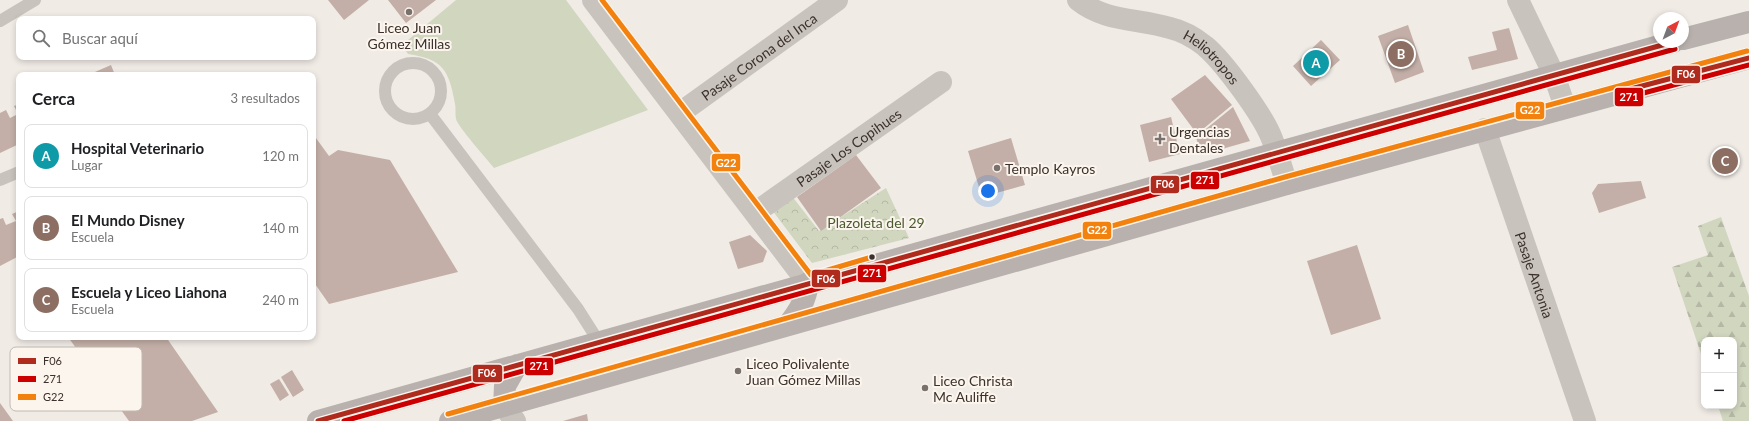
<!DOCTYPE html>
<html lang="es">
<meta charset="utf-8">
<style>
:root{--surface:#fff;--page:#f2f2f2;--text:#202124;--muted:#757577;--line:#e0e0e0;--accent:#7a716c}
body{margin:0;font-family:Lato,sans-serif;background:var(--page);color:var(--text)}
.controls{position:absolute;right:12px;bottom:12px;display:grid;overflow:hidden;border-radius:8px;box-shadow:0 2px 6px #0003}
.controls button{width:36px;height:36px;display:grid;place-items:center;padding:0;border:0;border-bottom:1px solid var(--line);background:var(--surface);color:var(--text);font:20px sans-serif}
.compass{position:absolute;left:1653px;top:12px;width:36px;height:36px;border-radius:50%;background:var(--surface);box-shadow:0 2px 6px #0003;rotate:41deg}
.you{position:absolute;left:988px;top:191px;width:14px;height:14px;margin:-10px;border:3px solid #fff;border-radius:50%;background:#1a73e8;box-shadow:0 0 0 6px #1a73e833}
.badge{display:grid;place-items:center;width:26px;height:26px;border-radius:50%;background:var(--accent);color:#fff;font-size:13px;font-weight:700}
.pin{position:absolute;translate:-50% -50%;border:2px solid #fff;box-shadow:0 1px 4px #0006}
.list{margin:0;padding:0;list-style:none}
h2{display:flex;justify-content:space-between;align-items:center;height:52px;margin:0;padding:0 16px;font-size:17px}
h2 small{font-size:13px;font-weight:400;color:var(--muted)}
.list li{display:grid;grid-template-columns:26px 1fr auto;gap:12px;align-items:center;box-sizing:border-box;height:64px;margin:0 8px 8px;padding:0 8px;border:1px solid var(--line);border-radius:8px}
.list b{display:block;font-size:15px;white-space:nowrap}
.list p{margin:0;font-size:13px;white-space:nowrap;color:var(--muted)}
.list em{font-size:13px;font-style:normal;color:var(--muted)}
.icon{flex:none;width:22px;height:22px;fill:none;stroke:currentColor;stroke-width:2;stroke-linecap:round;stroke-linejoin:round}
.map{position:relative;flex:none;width:1749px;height:421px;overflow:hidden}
.search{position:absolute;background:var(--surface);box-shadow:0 2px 6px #0003;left:16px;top:16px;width:300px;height:44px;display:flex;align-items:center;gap:10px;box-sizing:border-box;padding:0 14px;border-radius:8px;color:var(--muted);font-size:15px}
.panel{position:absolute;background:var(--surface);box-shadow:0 2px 6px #0003;left:16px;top:72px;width:300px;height:268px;border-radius:8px}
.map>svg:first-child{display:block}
</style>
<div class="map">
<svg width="1749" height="421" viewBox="0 0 1749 421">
<defs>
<pattern id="forest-firs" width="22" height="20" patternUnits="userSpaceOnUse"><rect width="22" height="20" fill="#d1d6bf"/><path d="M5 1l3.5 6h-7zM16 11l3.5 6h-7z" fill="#b4b8a4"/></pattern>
<pattern id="park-crowns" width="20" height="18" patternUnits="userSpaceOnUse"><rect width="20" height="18" fill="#d1d6bf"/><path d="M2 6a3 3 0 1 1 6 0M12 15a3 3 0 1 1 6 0" fill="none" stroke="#b4b8a4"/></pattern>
</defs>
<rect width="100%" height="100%" fill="#f0ebe5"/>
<!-- forest -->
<path fill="url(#forest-firs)" d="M1721,217L1749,296V421H1723L1718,406H1734V340H1704V363L1672,267L1708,255L1698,226Z"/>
<!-- park -->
<path fill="url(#park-crowns)" d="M886,188L909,238L812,263L769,206L788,191L819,231Z"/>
<!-- garden -->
<path fill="#d1d6bf" d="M456,0H566L648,110L494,168C487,159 458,127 456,119C455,114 456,108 455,104C449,69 442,59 408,54L402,45Z"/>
<!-- building -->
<path fill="#c3afa7" d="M328,0H369L344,20Z
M388,0H436L406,23Z
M1408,25L1424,72L1395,83L1378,36Z
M1509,28L1518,59L1472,70L1468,57L1497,50L1492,32Z
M1321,40L1340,60L1311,86L1293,66Z
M111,65L115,75H88Z
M1205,75L1232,105L1197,134L1171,99Z
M19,104V134L17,135L19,144L0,153V113L6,110L10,118L18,114L14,106Z
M1233,107L1250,141L1201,155L1196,137Z
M1171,117L1180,154L1149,162L1140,125Z
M313,134L329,156L338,150L390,160L458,272L329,304L313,281Z
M1011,138L1025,185L982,197L968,151Z
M856,155L881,188L821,231L797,197Z
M1641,181L1646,198L1599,213L1592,193L1598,184Z
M19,211V241L16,243L19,250V256L0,266V219L3,218L6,225L16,221L12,214Z
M750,235L767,251L763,262L738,269L729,242Z
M1357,245L1381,319L1331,335L1307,261Z
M68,337H166L218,412L192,421H129Z
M292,370L304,390L293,397L281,377Z
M279,379L289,395L280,401L270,384Z
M0,403L13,421H0Z
M587,414L588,421H563Z"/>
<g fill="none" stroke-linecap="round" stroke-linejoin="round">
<!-- service -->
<path stroke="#c9c3be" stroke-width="12" d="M0,21L35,0
M385 91a28 28 0 1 1 56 0a28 28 0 1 1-56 0Z
M430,114L578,309L599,342
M0,180L19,172"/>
<!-- minor -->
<g stroke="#c9c3be" stroke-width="22">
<path id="s1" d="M1078,0C1105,22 1138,18 1170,28C1183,31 1195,38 1205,46C1224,62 1260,112 1270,134C1277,150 1281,167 1287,184"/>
<path d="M1518,0L1554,75L1565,107"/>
<path id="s2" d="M680,113L837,0"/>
<path id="s3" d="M1485,129L1585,421"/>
<path id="s4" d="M756,212L941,82"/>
<path d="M504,406L515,421"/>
</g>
<!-- tertiary -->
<path stroke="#c9c3be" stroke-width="22" d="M593,0L808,283"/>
<!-- primary -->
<path stroke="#b8b1ad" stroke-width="22" d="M1683,39L1749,22
M789,324C799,311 806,300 808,283
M504,406L505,386L517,365
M318,421L1673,42
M450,421L1287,184L1749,58"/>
<!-- bus-1 casing -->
<g stroke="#fbf5ee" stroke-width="8">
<path id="bus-1" d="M1623,91L1749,58
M318,421L1673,42"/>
</g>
<!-- bus-2 casing -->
<g stroke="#fbf5ee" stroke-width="8">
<path id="bus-2" d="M1625,98L1749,65
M344,421L1675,49"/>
</g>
<!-- bus-3 casing -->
<g stroke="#fbf5ee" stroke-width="8">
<path id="bus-3" d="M602,0L811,275L872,257
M448,414L1285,177L1747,51"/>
</g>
<!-- bus-1 -->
<use href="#bus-1" stroke="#af2b1e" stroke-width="5"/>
<!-- bus-2 -->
<use href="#bus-2" stroke="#c00" stroke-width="5"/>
<!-- bus-3 -->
<use href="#bus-3" stroke="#f2810e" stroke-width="5"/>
</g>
<!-- markers -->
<g fill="#7a716c" stroke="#fbf5ee" stroke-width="1.5">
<circle cx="409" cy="12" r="4"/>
<path d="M1158 133h4v4h4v4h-4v4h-4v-4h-4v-4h4z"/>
<circle cx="997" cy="168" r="4"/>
<circle cx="738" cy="371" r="4"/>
<circle cx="925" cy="388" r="4"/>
</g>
<circle fill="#3b302b" stroke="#fbf5ee" stroke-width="1.5" cx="872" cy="257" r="3.5"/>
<g text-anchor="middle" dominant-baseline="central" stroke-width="4" stroke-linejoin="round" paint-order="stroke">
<!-- poi labels -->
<g font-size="14" fill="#3b302b" stroke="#fbf5ee" text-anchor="start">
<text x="409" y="27" text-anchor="middle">Liceo Juan<tspan x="409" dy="16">Gómez Millas</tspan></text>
<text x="1169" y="131">Urgencias<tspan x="1169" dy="16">Dentales</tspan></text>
<text x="1005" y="168">Templo Kayros</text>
<text x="746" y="363">Liceo Polivalente<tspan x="746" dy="16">Juan Gómez Millas</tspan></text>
<text x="933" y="380">Liceo Christa<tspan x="933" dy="16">Mc Auliffe</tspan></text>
</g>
<!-- street labels -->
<g font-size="14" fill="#3b302b" stroke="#fbf5ee">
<text stroke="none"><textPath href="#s2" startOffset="97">Pasaje Corona del Inca</textPath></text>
<text stroke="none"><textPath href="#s1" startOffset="149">Heliotropos</textPath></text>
<text stroke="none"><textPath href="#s4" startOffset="113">Pasaje Los Copihues</textPath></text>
<text stroke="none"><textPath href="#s3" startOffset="154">Pasaje Antonia</textPath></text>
</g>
<!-- park labels -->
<g font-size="14" fill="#4a5a2e" stroke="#fbf5ee">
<text x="876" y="222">Plazoleta del 29</text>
</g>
</g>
<!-- legend -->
<rect x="10" y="347" width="132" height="64" rx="6" fill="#fbf5ee" stroke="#c1bab4" stroke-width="1"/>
<rect x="18" y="358" width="18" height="6" fill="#af2b1e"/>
<rect x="18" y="376" width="18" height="6" fill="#c00"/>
<rect x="18" y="394" width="18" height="6" fill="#f2810e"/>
<g font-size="11" fill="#3b302b">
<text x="43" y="365">F06</text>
<text x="43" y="383">271</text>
<text x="43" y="401">G22</text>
</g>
<g stroke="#fbf5ee" stroke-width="1.5">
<rect x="1671" y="65" width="30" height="19" rx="4" fill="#af2b1e"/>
<rect x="1614" y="87" width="30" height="20" rx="4" fill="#c00"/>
<rect x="1515" y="101" width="30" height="19" rx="4" fill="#f2810e"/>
<rect x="711" y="153" width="30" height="19" rx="4" fill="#f2810e"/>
<rect x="1190" y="171" width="30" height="19" rx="4" fill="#c00"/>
<rect x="1150" y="175" width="30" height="19" rx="4" fill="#af2b1e"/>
<rect x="1082" y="221" width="30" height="19" rx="4" fill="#f2810e"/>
<rect x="857" y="264" width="30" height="19" rx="4" fill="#c00"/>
<rect x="811" y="269" width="30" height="19" rx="4" fill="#af2b1e"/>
<rect x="524" y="357" width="30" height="19" rx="4" fill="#c00"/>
<rect x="472" y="364" width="31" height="19" rx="4" fill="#af2b1e"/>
</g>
<g font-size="11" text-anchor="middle" font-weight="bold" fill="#fff">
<text x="1686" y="78">F06</text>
<text x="1629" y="101">271</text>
<text x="1530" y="114">G22</text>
<text x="726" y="167">G22</text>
<text x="1205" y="184">271</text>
<text x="1165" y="188">F06</text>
<text x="1097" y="234">G22</text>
<text x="872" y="277">271</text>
<text x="826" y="283">F06</text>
<text x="539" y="370">271</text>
<text x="487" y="377">F06</text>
</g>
</svg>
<div class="controls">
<button>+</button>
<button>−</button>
</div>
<svg class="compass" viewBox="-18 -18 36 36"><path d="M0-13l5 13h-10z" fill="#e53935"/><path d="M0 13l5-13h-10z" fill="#757577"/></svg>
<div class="you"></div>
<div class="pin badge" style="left:1316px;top:63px;background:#0f9aa8">A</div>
<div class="pin badge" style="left:1401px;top:54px;background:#8d6e63">B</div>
<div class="pin badge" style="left:1725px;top:161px;background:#8d6e63">C</div>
<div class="search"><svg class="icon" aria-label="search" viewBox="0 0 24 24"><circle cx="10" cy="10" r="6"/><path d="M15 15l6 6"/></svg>Buscar aquí</div>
<section class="panel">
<h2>Cerca<small>3 resultados</small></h2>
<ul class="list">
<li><span class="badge" style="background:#0f9aa8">A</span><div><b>Hospital Veterinario</b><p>Lugar</p></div><em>120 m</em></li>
<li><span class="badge" style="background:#8d6e63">B</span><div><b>El Mundo Disney</b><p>Escuela</p></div><em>140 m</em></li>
<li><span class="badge" style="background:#8d6e63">C</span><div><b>Escuela y Liceo Liahona</b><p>Escuela</p></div><em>240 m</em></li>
</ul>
</section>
</div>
